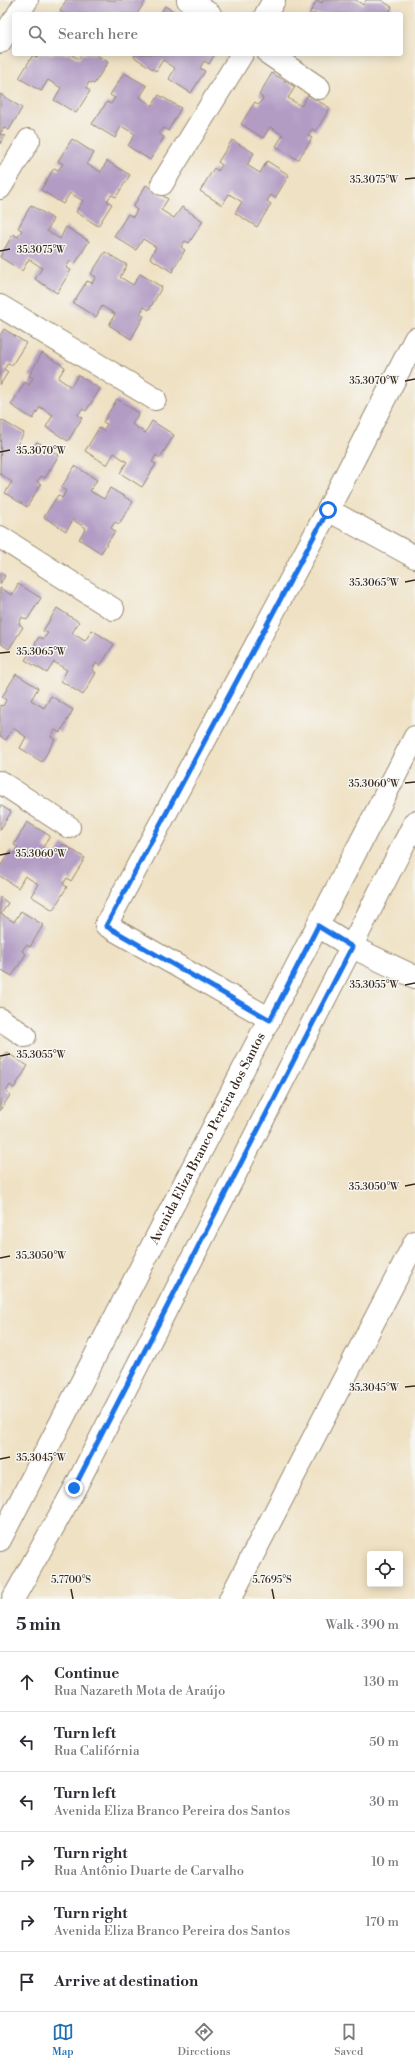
<!DOCTYPE html>
<meta charset="utf-8">
<style>
:root{--surface:#fff;--page:#f7f7f7;--text:#2b2b33;--muted:#7c7c81;--line:#e1e1e2;--accent:#1f6fb2}
body{margin:0;font-family:"Libre Bodoni",serif;background:var(--page);color:var(--text)}
.controls{position:absolute;right:12px;bottom:12px;display:grid;overflow:hidden;border-radius:4px;box-shadow:0 2px 10px #0003}
.controls button{width:36px;height:36px;display:grid;place-items:center;padding:0;border:0;border-bottom:1px solid var(--line);background:var(--surface);color:var(--text);font:20px sans-serif}
.stop{position:absolute;width:12px;height:12px;margin:-9px;border:3px solid #1a73e8;border-radius:50%;background:#fff}
.stop.end{background:#1a73e8;border-color:#fff;box-shadow:0 1px 4px #0008}
.list{margin:0;padding:0;list-style:none}
h2{display:flex;justify-content:space-between;align-items:center;height:52px;margin:0;padding:0 16px;font-size:17px}
h2 small{font-size:13px;font-weight:400;color:var(--muted)}
.list li{display:grid;grid-template-columns:26px 1fr auto;gap:12px;align-items:center;box-sizing:border-box;height:60px;padding:0 16px;border-top:1px solid var(--line)}
.list b{display:block;font-size:15px;white-space:nowrap}
.list p{margin:0;font-size:13px;white-space:nowrap;color:var(--muted)}
.list em{font-size:13px;font-style:normal;color:var(--muted)}
.icon{flex:none;width:22px;height:22px;fill:none;stroke:currentColor;stroke-width:2;stroke-linecap:round;stroke-linejoin:round}
.map{position:relative;flex:none;width:415px;height:1599px;overflow:hidden}
.search{position:absolute;background:var(--surface);box-shadow:0 2px 10px #0003;left:12px;right:12px;top:12px;height:44px;display:flex;align-items:center;gap:10px;box-sizing:border-box;padding:0 14px;border-radius:4px;color:var(--muted);font-size:15px}
.sheet{height:412px;background:var(--surface)}
nav{display:flex;justify-content:space-around;align-items:center;box-sizing:border-box;height:56px;border-top:1px solid var(--line);background:var(--surface);font-size:11px;color:var(--muted)}
nav a{display:grid;justify-items:center;gap:2px}
nav .on{color:var(--accent)}
.map>svg:first-child{display:block}
</style>
<div class="map">
<svg width="415" height="1599" viewBox="0 0 415 1599">
<rect width="100%" height="100%" fill="#f6f6f2"/>
<filter id="ink" filterUnits="userSpaceOnUse"><feTurbulence type="fractalNoise" baseFrequency=".025" numOctaves="2"/><feDisplacementMap in="SourceGraphic" scale="8" xChannelSelector="R" yChannelSelector="G"/><feConvolveMatrix kernelMatrix="1 2 1 2 8 2 1 2 1" color-interpolation-filters="sRGB"/></filter>
<filter id="wash" filterUnits="userSpaceOnUse"><feTurbulence type="fractalNoise" baseFrequency=".012" numOctaves="4" result="noise"/><feDisplacementMap in="SourceGraphic" scale="16" xChannelSelector="R" yChannelSelector="G"/><feGaussianBlur stdDeviation="0.9" result="paint"/><feColorMatrix in="noise" values="0 0 0 0 0 0 0 0 0 0 0 0 0 0 0 0 0 1.4 0 .05"/><feComposite in="paint" operator="in"/></filter>
<g filter="url(#wash)">
<rect width="100%" height="100%" fill="#efe1c3"/>
<g id="blocks">
<!-- building -->
<path fill="#b29cc4" d="M66,0H146L137,14H64L60,11Z
M317,0L322,3L323,0H356L363,5L366,0H381L392,7L388,14H309Z
M165,6L178,14H160Z
M39,54H70L79,59L82,54H95L108,62L94,84L89,82L86,88L90,91L76,113L54,100L61,88L48,80L41,91L19,78L33,55L37,58Z
M136,54H215L209,64L204,61L200,68L205,71L191,93L169,79L175,68L163,60L156,71L134,57Z
M124,73L147,86L140,97L152,106L159,95L181,108L168,131L164,128L159,134L164,137L150,160L128,146L135,134L121,126L115,138L92,124L107,102L111,104L115,98L110,95Z
M272,73L295,87L288,98L301,106L308,95L330,108L316,131L312,129L308,135L312,138L298,160L276,146L283,135L270,127L263,138L241,124L255,102L259,105L263,98L259,95Z
M0,94L22,108L9,130L4,128L0,134L5,136L0,144Z
M72,139L94,153L87,164L101,172L107,161L130,175L116,197L111,195L107,201L112,204L98,226L76,212L83,201L70,193L63,204L41,190L54,168L58,170L63,164L58,161Z
M232,140L254,153L247,165L260,173L267,161L289,175L275,198L271,195L267,201L271,204L257,227L235,213L242,202L229,194L222,205L200,191L214,168L218,171L222,165L218,162Z
M146,185L168,199L161,210L174,218L182,207L203,221L189,243L185,241L181,247L185,250L172,272L150,258L156,247L143,239L136,250L114,236L128,214L133,217L137,210L133,207Z
M31,205L53,219L47,231L60,239L66,227L89,241L75,264L70,261L66,268L71,270L57,293L35,279L42,268L29,259L22,271L0,257L13,234L18,237L22,230L18,228Z
M105,252L127,265L120,277L133,285L140,274L162,287L149,310L144,307L140,314L144,316L131,339L109,325L115,314L102,306L96,317L73,303L87,281L92,283L96,277L91,274Z
M4,329L26,343L12,365L8,363L4,369L8,372L0,385V335Z
M42,353L65,367L58,378L71,387L78,375L100,389L86,411L82,409L78,415L82,418L68,441L46,427L53,415L40,407L33,419L11,405L25,382L29,385L33,378L29,376Z
M117,399L139,413L132,424L145,433L152,421L174,435L160,458L156,455L152,462L156,464L142,487L120,473L127,462L114,453L107,465L85,451L99,428L103,431L107,424L103,422Z
M1,420L24,433L17,445L30,453L37,442L59,455L45,478L41,476L37,482L41,484L27,507L5,493L12,482L0,474Z
M75,466L97,480L90,491L104,499L110,488L133,502L119,524L115,522L111,528L115,531L101,553L79,539L86,528L73,520L66,531L44,517L58,495L62,498L66,491L61,488Z
M0,572L5,576L0,584Z
M18,584L41,598L27,620L22,617L19,624L23,627L9,649L0,643V588L12,595Z
M57,608L79,622L72,633L85,641L92,630L114,644L100,666L96,663L92,670L96,673L83,695L61,681L67,670L54,662L47,673L25,660L39,637L43,639L48,633L43,631Z
M16,674L38,688L31,700L44,708L51,696L73,710L60,733L55,730L51,737L55,739L42,762L20,748L26,737L13,728L6,740L0,736V705L3,706L6,700L2,697Z
M0,805L11,812L0,830Z
M27,822L50,836L43,847L55,856L63,844L85,858L71,881L67,878L63,884L67,887L53,910L31,896L38,884L25,876L18,888L0,876V867L10,851L14,854L18,847L14,845Z
M0,897L8,903L1,914L14,922L21,911L43,925L30,947L26,945L22,951L26,954L12,976L0,969Z
M6,1052L28,1066L14,1088L10,1085L6,1092L10,1095L0,1111V1062Z"/>
</g>
</g>
<g filter="url(#ink)">
<use href="#blocks" fill-opacity="0" stroke="#958670" stroke-width="1"/>
<g fill="none" stroke-linecap="round" stroke-linejoin="round">
<!-- street casing -->
<g stroke="#958670" stroke-width="24">
<g id="street">
<path d="M188,0L210,14"/>
<path d="M18,14L27,0"/>
<path d="M266,14L274,0"/>
<path d="M0,42L14,20"/>
<path d="M269,54L319,88"/>
<path d="M162,184L242,54"/>
<path d="M0,188L29,140"/>
<path d="M0,306L155,399"/>
<path d="M328,510L415,557"/>
<path d="M0,537L113,609"/>
<path d="M0,782L69,827"/>
<path d="M318,926L352,947L415,977"/>
<path d="M0,1019L25,1036"/>
<path d="M270,1019L106,925L328,510L415,339"/>
<path id="s1" d="M0,1540L415,737"/>
<path d="M13,1599L75,1488L415,822"/>
<path d="M230,1599L415,1242"/>
</g>
</g>
<!-- street -->
<use href="#street" stroke="#fff" stroke-width="22"/>
</g>
</g>
<g fill="none" stroke-linecap="round" stroke-linejoin="round" filter="url(#ink)">
<!-- route -->
<path stroke="#1a73e8" stroke-width="5" d="M74,1488L352,947L318,926L270,1020L106,926L328,510"/>
</g>
<!-- ticks -->
<path fill="none" stroke="#3b2a1e" stroke-width="1.5" d="M405,179L415,178M0,251L10,249M405,381L415,379M0,452L10,450M405,582L415,580M0,653L10,652M405,783L415,782M0,855L10,853M405,985L415,983M0,1056L10,1054M405,1186L415,1184M0,1258L10,1256M405,1387L415,1386M0,1459L10,1457M71,1589L73,1599M272,1589L274,1599"/>
<g text-anchor="middle" dominant-baseline="central" stroke-width="3" stroke-linejoin="round" paint-order="stroke">
<!-- street labels -->
<g font-size="13" fill="#3b2a1e" stroke="#f6f6f2">
<text stroke="none"><textPath href="#s1" startOffset="452">Avenida Eliza Branco Pereira dos Santos</textPath></text>
</g>
</g>
<g font-size="10" text-anchor="middle" fill="#3b2a1e" stroke="#f6f6f2" stroke-width="3" stroke-linejoin="round" paint-order="stroke">
<text x="374" y="183">35.3075°W</text>
<text x="41" y="253">35.3075°W</text>
<text x="374" y="384">35.3070°W</text>
<text x="41" y="454">35.3070°W</text>
<text x="374" y="586">35.3065°W</text>
<text x="41" y="655">35.3065°W</text>
<text x="374" y="787">35.3060°W</text>
<text x="41" y="857">35.3060°W</text>
<text x="374" y="988">35.3055°W</text>
<text x="41" y="1058">35.3055°W</text>
<text x="374" y="1190">35.3050°W</text>
<text x="41" y="1259">35.3050°W</text>
<text x="374" y="1391">35.3045°W</text>
<text x="41" y="1461">35.3045°W</text>
<text x="71" y="1583">5.7700°S</text>
<text x="272" y="1583">5.7695°S</text>
</g>
</svg>
<div class="controls">
<button><svg class="icon" aria-label="locate" viewBox="0 0 24 24"><circle cx="12" cy="12" r="6"/><path d="M12 2v4M12 18v4M2 12h4M18 12h4"/></svg></button>
</div>
<div class="stop" style="left:328px;top:510px"></div>
<div class="stop end" style="left:74px;top:1488px"></div>
<div class="search"><svg class="icon" aria-label="search" viewBox="0 0 24 24"><circle cx="10" cy="10" r="6"/><path d="M15 15l6 6"/></svg>Search here</div>
</div>
<section class="sheet">
<h2>5 min<small>Walk · 390 m</small></h2>
<ul class="list">
<li><svg class="icon" aria-label="ahead" viewBox="0 0 24 24"><path d="M12 20V5M6 11l6-6 6 6"/></svg><div><b>Continue</b><p>Rua Nazareth Mota de Araújo</p></div><em>130 m</em></li>
<li><svg class="icon" aria-label="left" viewBox="0 0 24 24"><path d="M17 20v-9H6M10 6l-5 5 5 5"/></svg><div><b>Turn left</b><p>Rua Califórnia</p></div><em>50 m</em></li>
<li><svg class="icon" aria-label="left" viewBox="0 0 24 24"><path d="M17 20v-9H6M10 6l-5 5 5 5"/></svg><div><b>Turn left</b><p>Avenida Eliza Branco Pereira dos Santos</p></div><em>30 m</em></li>
<li><svg class="icon" aria-label="right" viewBox="0 0 24 24"><path d="M7 20v-9h11M14 6l5 5-5 5"/></svg><div><b>Turn right</b><p>Rua Antônio Duarte de Carvalho</p></div><em>10 m</em></li>
<li><svg class="icon" aria-label="right" viewBox="0 0 24 24"><path d="M7 20v-9h11M14 6l5 5-5 5"/></svg><div><b>Turn right</b><p>Avenida Eliza Branco Pereira dos Santos</p></div><em>170 m</em></li>
<li><svg class="icon" aria-label="arrive" viewBox="0 0 24 24"><path d="M6 21V4h12l-3 4 3 4H6"/></svg><div><b>Arrive at destination</b></div></li>
</ul>
</section>
<nav>
<a class="on"><svg class="icon" aria-label="map" viewBox="0 0 24 24"><path d="M3 6l6-2 6 2 6-2v14l-6 2-6-2-6 2zM9 4v14M15 6v14"/></svg>Map</a>
<a><svg class="icon" aria-label="directions" viewBox="0 0 24 24"><path d="M12 3l9 9-9 9-9-9zM9 14v-3h6M13 9l2 2-2 2"/></svg>Directions</a>
<a><svg class="icon" aria-label="saved" viewBox="0 0 24 24"><path d="M7 4h10v16l-5-4-5 4z"/></svg>Saved</a>
</nav>
